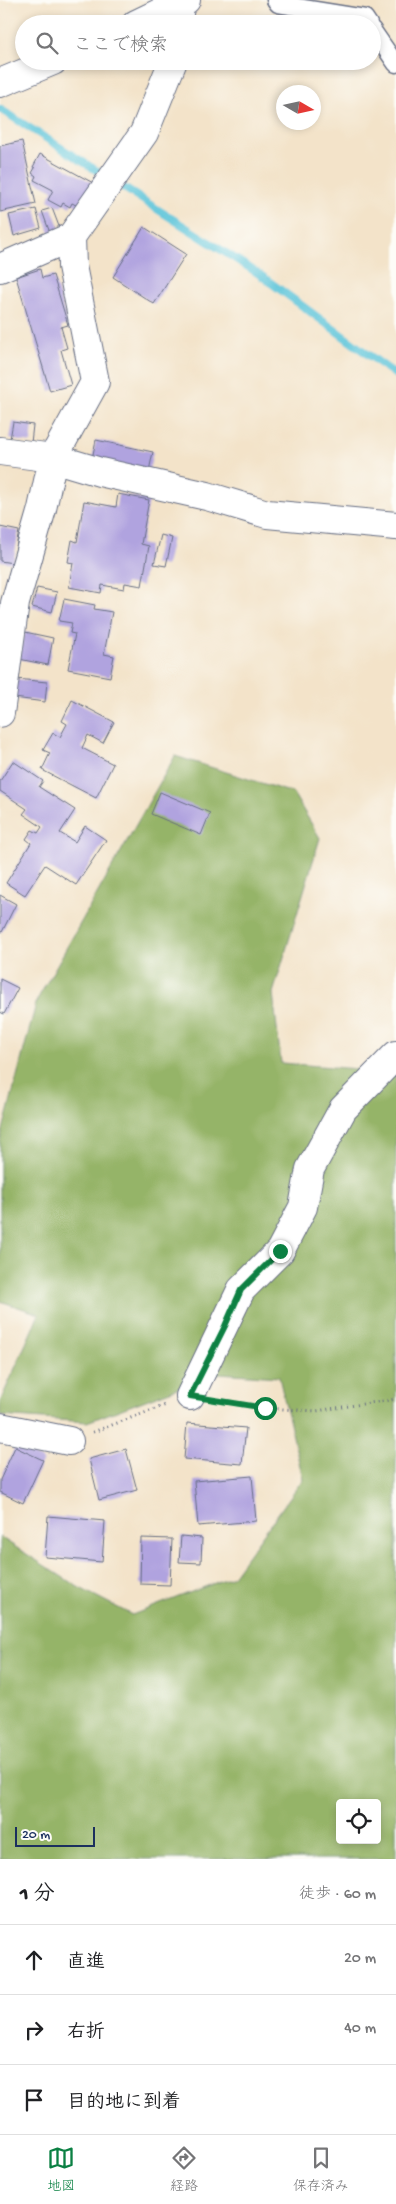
<!DOCTYPE html>
<html lang="ja">
<meta charset="utf-8">
<style>
:root{--surface:#fff;--page:#f2f2f2;--text:#202124;--muted:#757577;--line:#e0e0e0;--accent:#0b8043}
body{margin:0;font-family:"Gochi Hand","Klee One",sans-serif;background:var(--page);color:var(--text)}
.controls{position:absolute;right:15px;bottom:15px;display:grid;overflow:hidden;border-radius:5px;box-shadow:0 2px 8px #0003}
.controls button{width:45px;height:45px;display:grid;place-items:center;padding:0;border:0;border-bottom:1px solid var(--line);background:var(--surface);color:var(--text);font:25px sans-serif}
.compass{position:absolute;left:276px;top:85px;width:45px;height:45px;border-radius:50%;background:var(--surface);box-shadow:0 2px 8px #0003;rotate:99deg}
.scale{position:absolute;left:15px;bottom:12px;width:80px;box-sizing:border-box;padding-left:5px;border:2px solid #1b2f5e;border-top:0;font-size:14px;line-height:18px;white-space:nowrap;color:#1b2f5e;-webkit-text-stroke:4px #fdfcf7;paint-order:stroke}
.stop{position:absolute;width:15px;height:15px;margin:-11px;border:4px solid #0b8043;border-radius:50%;background:#fff}
.stop.end{background:#0b8043;border-color:#fff;box-shadow:0 1px 5px #0008}
.list{margin:0;padding:0;list-style:none}
h2{display:flex;justify-content:space-between;align-items:center;height:65px;margin:0;padding:0 20px;font-size:21px}
h2 small{font-size:16px;font-weight:400;color:var(--muted)}
.list li{display:grid;grid-template-columns:32px 1fr auto;gap:15px;align-items:center;box-sizing:border-box;height:70px;padding:0 20px;border-top:1px solid var(--line)}
.list b{display:block;font-size:19px;white-space:nowrap}
.list em{font-size:16px;font-style:normal;color:var(--muted)}
.icon{flex:none;width:28px;height:28px;fill:none;stroke:currentColor;stroke-width:2;stroke-linecap:round;stroke-linejoin:round}
.map{position:relative;flex:none;width:396px;height:1859px;overflow:hidden}
.search{position:absolute;background:var(--surface);box-shadow:0 2px 8px #0003;left:15px;right:15px;top:15px;height:55px;display:flex;align-items:center;gap:12px;box-sizing:border-box;padding:0 18px;border-radius:28px;color:var(--muted);font-size:19px}
.sheet{height:275px;background:var(--surface)}
nav{display:flex;justify-content:space-around;align-items:center;box-sizing:border-box;height:70px;border-top:1px solid var(--line);background:var(--surface);font-size:14px;color:var(--muted)}
nav a{display:grid;justify-items:center;gap:2px}
nav .on{color:var(--accent)}
.map>svg:first-child{display:block}
</style>
<div class="map">
<svg width="396" height="1859" viewBox="0 0 396 1859">
<rect width="100%" height="100%" fill="#fdfcf7"/>
<filter id="ink" filterUnits="userSpaceOnUse"><feTurbulence type="fractalNoise" baseFrequency=".02" numOctaves="2"/><feDisplacementMap in="SourceGraphic" scale="10" xChannelSelector="R" yChannelSelector="G"/><feConvolveMatrix kernelMatrix="1 2 1 2 8 2 1 2 1" color-interpolation-filters="sRGB"/></filter>
<filter id="wash" filterUnits="userSpaceOnUse"><feTurbulence type="fractalNoise" baseFrequency=".0096" numOctaves="4" result="noise"/><feDisplacementMap in="SourceGraphic" scale="20" xChannelSelector="R" yChannelSelector="G"/><feGaussianBlur stdDeviation="1.12" result="paint"/><feColorMatrix in="noise" values="0 0 0 0 0 0 0 0 0 0 0 0 0 0 0 0 0 1.4 0 .05"/><feComposite in="paint" operator="in"/></filter>
<g filter="url(#wash)">
<rect width="100%" height="100%" fill="#f3e3c9"/>
<!-- forest -->
<path fill="#95b467" stroke="#587262" fill-rule="evenodd" d="M175,756L293,793L320,838L273,993L281,1063L396,1072V1859H0V1537L78,1587L132,1615L233,1576L303,1479L279,1377L218,1373L87,1422L0,1416V1402L39,1314L0,1301V1141L37,1000ZM340,1803H377V1840H340Z"/>
<g fill="none" stroke-linecap="round" stroke-linejoin="round">
<!-- stream -->
<path stroke="#5cc4d9" stroke-width="8" d="M0,109L259,274L396,375"/>
</g>
<g id="blocks">
<!-- building -->
<path fill="#b0a3df" d="M22,141L36,204L0,212V146Z
M40,154L95,184L78,206L72,203L70,207L63,203L61,207L48,200L53,190L34,180L36,176L32,173L35,168L33,167Z
M52,208L60,229L50,233L42,211Z
M36,209L41,228L14,236L9,215Z
M144,227L186,254L154,304L113,277Z
M40,269L42,278L53,275L68,325L61,327L67,348L61,350L71,385L50,391L16,277Z
M13,422L33,425L31,443L10,439Z
M96,440L153,452L149,471L92,459Z
M118,494L149,500L141,544L149,546L142,586L125,583L124,589L102,585L101,593L69,587L73,563L68,562L72,540L77,542L84,501L116,507Z
M0,527L19,531L13,563L0,561Z
M161,535L172,538L166,566L154,564Z
M37,588L57,592L52,612L32,607Z
M64,599L95,605L94,609L112,612L104,654L114,656L110,677L68,669L75,634L70,633L72,623L59,621Z
M25,632L53,638L48,665L19,659Z
M16,679L47,682L45,702L14,698Z
M72,700L114,722L103,743L88,735L82,748L113,764L96,798L42,770L50,753L43,750L53,733L60,737L67,724L62,721Z
M13,761L43,781L39,787L75,810L60,833L75,842L85,826L106,840L76,885L45,865L25,895L6,883L31,843L26,839L32,830L38,833L42,827L23,814L27,809L0,791V781Z
M160,792L210,813L201,835L151,814Z
M0,895L16,904L2,932L0,931Z
M0,979L18,988L4,1014L0,1012Z
M187,1423L246,1428L242,1464L184,1459Z
M15,1447L43,1460L23,1503L0,1492V1480Z
M126,1449L137,1490L99,1500L89,1459Z
M252,1476L256,1521L198,1526L194,1481Z
M48,1516L105,1521L102,1562L45,1557Z
M181,1536L202,1538L201,1563L179,1562Z
M141,1538L172,1539L170,1585L140,1584Z"/>
</g>
</g>
<g filter="url(#ink)">
<use href="#blocks" fill-opacity="0" stroke="#676e83" stroke-width="1"/>
<g fill="none" stroke-linecap="round" stroke-linejoin="round">
<!-- service casing -->
<g stroke="#676e83" stroke-width="19">
<path id="service" d="M275,0L278,4L365,18L369,24
M372,29L396,64"/>
</g>
<!-- minor casing -->
<g stroke="#676e83" stroke-width="30">
<path id="minor" d="M178,24L180,4
M0,268L71,237L144,133L173,61
M0,451L53,458L100,472L207,496L267,514L396,526
M0,713L15,603L42,509L53,458L95,382L72,266L71,237
M190,1396L241,1290L280,1251L303,1207L310,1169L343,1109L396,1055
M0,1427L69,1441"/>
</g>
<!-- secondary casing -->
<g stroke="#676e83" stroke-width="30">
<path id="secondary" d="M136,24L186,0
M0,83L53,61"/>
</g>
<!-- path -->
<path stroke="#676e83" stroke-width="3" stroke-dasharray="1 4" stroke-linecap="butt" d="M218,1401L265,1408L316,1411L396,1399
M93,1432L166,1405"/>
<!-- service -->
<use href="#service" stroke="#fff" stroke-width="16"/>
<!-- minor -->
<use href="#minor" stroke="#fff" stroke-width="28"/>
<!-- secondary -->
<use href="#secondary" stroke="#fff" stroke-width="28"/>
</g>
</g>
<g fill="none" stroke-linecap="round" stroke-linejoin="round" filter="url(#ink)">
<!-- route -->
<path stroke="#0b8043" stroke-width="6" d="M265,1408L190,1396L225,1326L241,1290L280,1251"/>
</g>
</svg>
<div class="controls">
<button><svg class="icon" aria-label="locate" viewBox="0 0 24 24"><circle cx="12" cy="12" r="6"/><path d="M12 2v4M12 18v4M2 12h4M18 12h4"/></svg></button>
</div>
<svg class="compass" viewBox="-18 -18 36 36"><path d="M0-13l5 13h-10z" fill="#e53935"/><path d="M0 13l5-13h-10z" fill="#757577"/></svg>
<div class="scale">20 m</div>
<div class="stop" style="left:265px;top:1408px"></div>
<div class="stop end" style="left:280px;top:1251px"></div>
<div class="search"><svg class="icon" aria-label="search" viewBox="0 0 24 24"><circle cx="10" cy="10" r="6"/><path d="M15 15l6 6"/></svg>ここで検索</div>
</div>
<section class="sheet">
<h2>1 分<small>徒歩 · 60 m</small></h2>
<ul class="list">
<li><svg class="icon" aria-label="ahead" viewBox="0 0 24 24"><path d="M12 20V5M6 11l6-6 6 6"/></svg><div><b>直進</b></div><em>20 m</em></li>
<li><svg class="icon" aria-label="right" viewBox="0 0 24 24"><path d="M7 20v-9h11M14 6l5 5-5 5"/></svg><div><b>右折</b></div><em>40 m</em></li>
<li><svg class="icon" aria-label="arrive" viewBox="0 0 24 24"><path d="M6 21V4h12l-3 4 3 4H6"/></svg><div><b>目的地に到着</b></div></li>
</ul>
</section>
<nav>
<a class="on"><svg class="icon" aria-label="map" viewBox="0 0 24 24"><path d="M3 6l6-2 6 2 6-2v14l-6 2-6-2-6 2zM9 4v14M15 6v14"/></svg>地図</a>
<a><svg class="icon" aria-label="directions" viewBox="0 0 24 24"><path d="M12 3l9 9-9 9-9-9zM9 14v-3h6M13 9l2 2-2 2"/></svg>経路</a>
<a><svg class="icon" aria-label="saved" viewBox="0 0 24 24"><path d="M7 4h10v16l-5-4-5 4z"/></svg>保存済み</a>
</nav>
